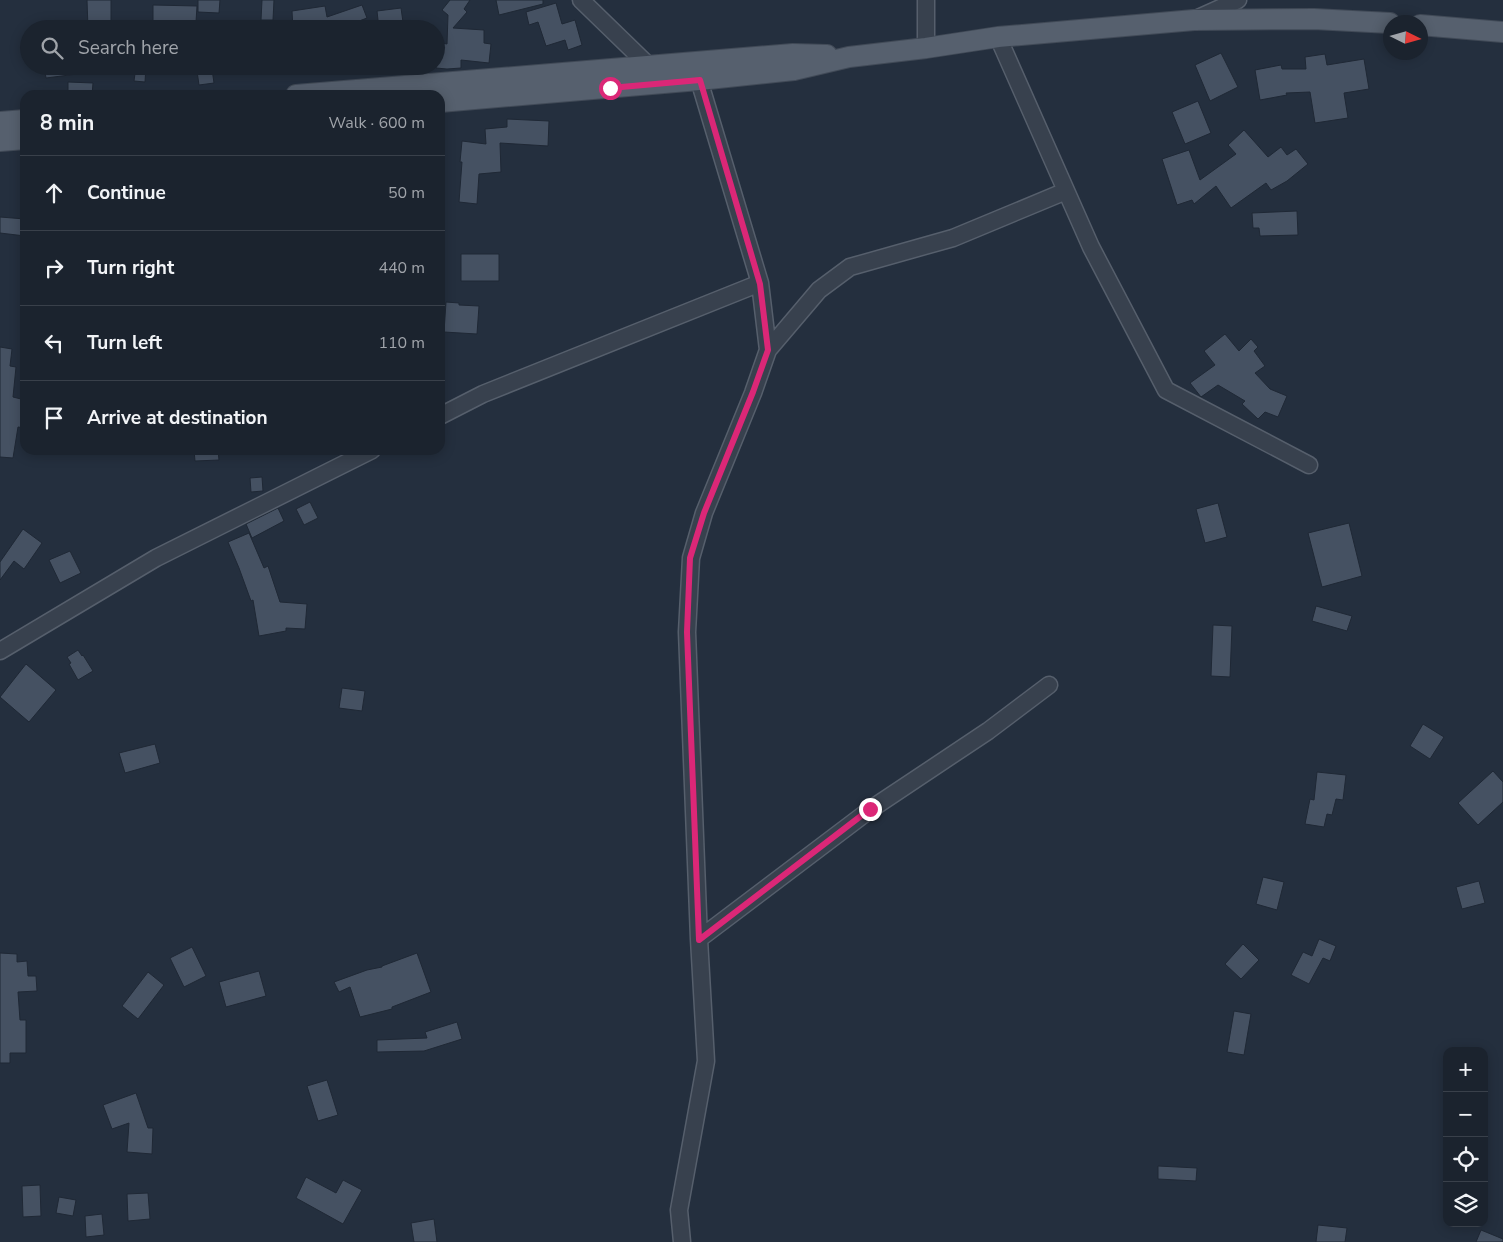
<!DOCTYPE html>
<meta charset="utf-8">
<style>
:root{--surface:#1b232e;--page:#282f3a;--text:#f1f3f6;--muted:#a0a4aa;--line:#39404a}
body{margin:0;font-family:"Nunito Sans",sans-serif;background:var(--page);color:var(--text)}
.controls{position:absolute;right:15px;bottom:15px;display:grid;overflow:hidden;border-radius:10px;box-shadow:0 2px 12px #0003}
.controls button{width:45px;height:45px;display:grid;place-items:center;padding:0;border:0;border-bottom:1px solid var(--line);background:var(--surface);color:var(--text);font:25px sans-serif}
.compass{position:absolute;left:1383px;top:15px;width:45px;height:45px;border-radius:50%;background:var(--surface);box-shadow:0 2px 12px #0003;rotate:95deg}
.stop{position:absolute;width:15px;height:15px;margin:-11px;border:4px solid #db2777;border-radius:50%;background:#fff}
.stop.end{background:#db2777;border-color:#fff;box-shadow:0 1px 5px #0008}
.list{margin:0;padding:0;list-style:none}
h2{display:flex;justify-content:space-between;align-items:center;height:65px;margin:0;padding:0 20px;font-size:21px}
h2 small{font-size:16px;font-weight:400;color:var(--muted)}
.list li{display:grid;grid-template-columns:32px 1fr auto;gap:15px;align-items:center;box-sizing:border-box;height:75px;padding:0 20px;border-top:1px solid var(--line)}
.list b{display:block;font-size:19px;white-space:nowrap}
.list em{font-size:16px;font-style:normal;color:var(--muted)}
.icon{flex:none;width:28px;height:28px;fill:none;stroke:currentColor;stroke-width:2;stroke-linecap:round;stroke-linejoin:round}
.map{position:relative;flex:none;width:1503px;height:1242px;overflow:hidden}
.search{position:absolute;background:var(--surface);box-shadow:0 2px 12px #0003;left:20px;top:20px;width:425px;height:55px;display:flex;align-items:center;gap:12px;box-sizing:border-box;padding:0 18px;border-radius:28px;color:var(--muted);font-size:19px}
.panel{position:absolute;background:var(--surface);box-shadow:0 2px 12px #0003;left:20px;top:90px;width:425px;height:365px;border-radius:15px}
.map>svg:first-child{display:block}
</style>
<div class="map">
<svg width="1503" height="1242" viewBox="0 0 1503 1242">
<rect width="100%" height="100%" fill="#242f3e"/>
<!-- building -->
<path fill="#455162" stroke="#1f2835" d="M87,0H111V29H88Z
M198,0H220L219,13L198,12Z
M262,0H274L273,20H261Z
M450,0H470L464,9L467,12L453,28L484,30V43L491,44L489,63L461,60V68L447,69L436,68V42L447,44L448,15L442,10Z
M496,0H543V4L499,15Z
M556,3L562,24L575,20L582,45L568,50L565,40L546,46L538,22L529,25L526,12Z
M153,5L197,6L196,22H190L192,29L153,28Z
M362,5L367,18L354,23L356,29H293L292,11L325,6L327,17Z
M401,8L404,29H379L377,11Z
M1221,53L1238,87L1210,101L1195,65Z
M1325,54L1327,65L1364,59L1369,89L1344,93L1348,118L1315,123L1310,92L1286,93L1287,95L1260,100L1255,70L1281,65L1282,69H1306L1305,57Z
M44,66H84L85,73L46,78Z
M136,66H146L145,82L134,81Z
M212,69L214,83L199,85L197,71Z
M68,82L93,83L92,95H68Z
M1198,101L1211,133L1185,144L1172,112Z
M507,119L549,121L548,146L500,143L501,172L479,174L477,204L459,202L462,162H460L462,141L486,144L485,129L507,127Z
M1244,130L1268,157L1281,147L1287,155L1296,149L1308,164L1287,181L1271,190L1266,183L1231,208L1216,186L1194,204L1192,200L1177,205L1162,159L1189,150L1200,180L1236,154L1228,145Z
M1297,211L1298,235L1260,236L1259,228H1253L1252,213Z
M0,217L25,219V236L0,233Z
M461,254H499V281H461Z
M446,302L459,303V305L479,306L477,334L444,332Z
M1225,334L1239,351L1251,339L1258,347L1254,351L1265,366L1255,373L1270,389L1287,396L1278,417L1265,412L1258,419L1242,404L1245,401L1218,385L1201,397L1190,383L1215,365L1204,351Z
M0,347L12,349L10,366L16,367L13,397L25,400V428L18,427L13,458L0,457Z
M194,450H218L219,460L195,461Z
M262,477L263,491L251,492L250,478Z
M310,502L318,518L304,525L296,509Z
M1218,503L1227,537L1205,543L1196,509Z
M278,508L284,521L252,538L246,524Z
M1349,523L1362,576L1322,587L1308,533Z
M23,529L42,543L24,569L14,561L0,580V562Z
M249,533L264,568L268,566L280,602L307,604L305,629L286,628V631L259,636L253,600L251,601L239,568L228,542Z
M70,551L81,573L60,583L49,560Z
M1316,606L1352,616L1347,631L1312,621Z
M1213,625L1232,626L1230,677L1211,676Z
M78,650L82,656L83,655L93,671L78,680L69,664L71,663L67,657Z
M26,664L56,690L29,722L0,697Z
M342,688L365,691L362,711L339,708Z
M1423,724L1444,737L1430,759L1410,746Z
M155,744L160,763L125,773L119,753Z
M1493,771L1503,782V802L1478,825L1458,803Z
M1317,772L1346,775L1343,800L1336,799L1332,815L1327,814L1324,827L1305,824L1310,799L1314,800Z
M1263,877L1284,882L1277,910L1256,904Z
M1479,881L1485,903L1462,909L1456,887Z
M1319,939L1336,946L1330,961L1323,958L1309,984L1291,975L1303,952L1312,956Z
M1243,944L1259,960L1241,979L1225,964Z
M192,947L206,976L184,987L170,958Z
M0,953L17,954V962L27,961L28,976H36L37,991L18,992L20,1020H26V1053H10V1063H0Z
M417,953L431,992L392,1007V1009L360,1017L350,987L339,992L334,982L367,970L382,967V966Z
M259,971L266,996L226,1007L219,982Z
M148,972L164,985L138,1019L122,1006Z
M1234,1011L1251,1014L1244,1055L1227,1052Z
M457,1022L462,1039L424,1051L377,1052V1040L427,1038L425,1032Z
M327,1080L338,1115L318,1121L307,1086Z
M136,1093L148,1128H153L152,1154L127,1152L129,1123L112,1129L103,1105Z
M1158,1166L1197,1168L1196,1181L1158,1179Z
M306,1177L336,1193L343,1180L362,1190L343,1224L296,1198Z
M40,1185L41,1216L23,1217L22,1186Z
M148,1193L150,1219L128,1221L127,1194Z
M59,1197L76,1200L73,1216L56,1213Z
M102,1214L104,1235L86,1237L85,1216Z
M434,1219L437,1242H414L411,1223Z
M1318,1225L1347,1228L1345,1242H1316Z
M1481,1230L1503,1239V1242H1476Z"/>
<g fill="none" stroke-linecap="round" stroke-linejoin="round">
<!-- minor casing -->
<g stroke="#565f6c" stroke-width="19">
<path id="minor" d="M581,0L648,65
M1196,19L1238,0
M998,37L1091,247L1166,390L1309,465
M926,48V0
M768,350L819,290L850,267L953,238L1066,191
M440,416L483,394L760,283
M0,651L156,558L372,450
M699,939L871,809L988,731L1049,685
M682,1242L679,1210L706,1061L699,939L687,632L691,558L704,513L753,393L768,350L760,283L699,80"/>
</g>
<!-- major casing -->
<g stroke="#414a57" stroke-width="22">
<path id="major" d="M1420,25L1503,32
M296,95L793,54L827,55
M440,102L699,80L794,70L849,57L926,48L998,37L1194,20L1314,19L1390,23
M0,122L25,120
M0,141L25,139"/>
</g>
<!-- minor -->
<use href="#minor" stroke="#38414e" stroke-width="16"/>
<!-- major -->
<use href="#major" stroke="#56606e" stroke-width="20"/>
</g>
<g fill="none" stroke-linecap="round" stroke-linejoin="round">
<!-- route -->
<path stroke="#db2777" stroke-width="6" d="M610,88L700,80L760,284L768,350L753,392L704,513L690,558L687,632L699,940L870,809"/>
</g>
</svg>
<div class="controls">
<button>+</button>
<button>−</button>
<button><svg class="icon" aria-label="locate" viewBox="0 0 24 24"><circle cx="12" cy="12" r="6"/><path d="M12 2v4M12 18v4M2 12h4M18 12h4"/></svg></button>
<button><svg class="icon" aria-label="layers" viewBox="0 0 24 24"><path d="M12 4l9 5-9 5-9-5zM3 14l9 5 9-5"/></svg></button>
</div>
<svg class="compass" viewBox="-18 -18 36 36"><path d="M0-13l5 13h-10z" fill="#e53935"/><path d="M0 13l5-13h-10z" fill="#a0a4aa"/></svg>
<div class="stop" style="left:610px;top:88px"></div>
<div class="stop end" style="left:870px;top:809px"></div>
<div class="search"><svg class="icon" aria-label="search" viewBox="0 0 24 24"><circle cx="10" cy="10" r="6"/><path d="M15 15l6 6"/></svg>Search here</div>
<section class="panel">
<h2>8 min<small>Walk · 600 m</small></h2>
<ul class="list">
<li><svg class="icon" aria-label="ahead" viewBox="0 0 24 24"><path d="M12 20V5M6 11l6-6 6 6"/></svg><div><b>Continue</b></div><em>50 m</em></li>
<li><svg class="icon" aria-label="right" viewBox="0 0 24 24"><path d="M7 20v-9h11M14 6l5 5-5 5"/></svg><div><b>Turn right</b></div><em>440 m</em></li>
<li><svg class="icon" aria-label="left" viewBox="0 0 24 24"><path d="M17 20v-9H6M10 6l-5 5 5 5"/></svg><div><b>Turn left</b></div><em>110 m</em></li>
<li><svg class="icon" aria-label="arrive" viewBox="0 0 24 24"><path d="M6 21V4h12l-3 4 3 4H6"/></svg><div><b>Arrive at destination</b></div></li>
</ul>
</section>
</div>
